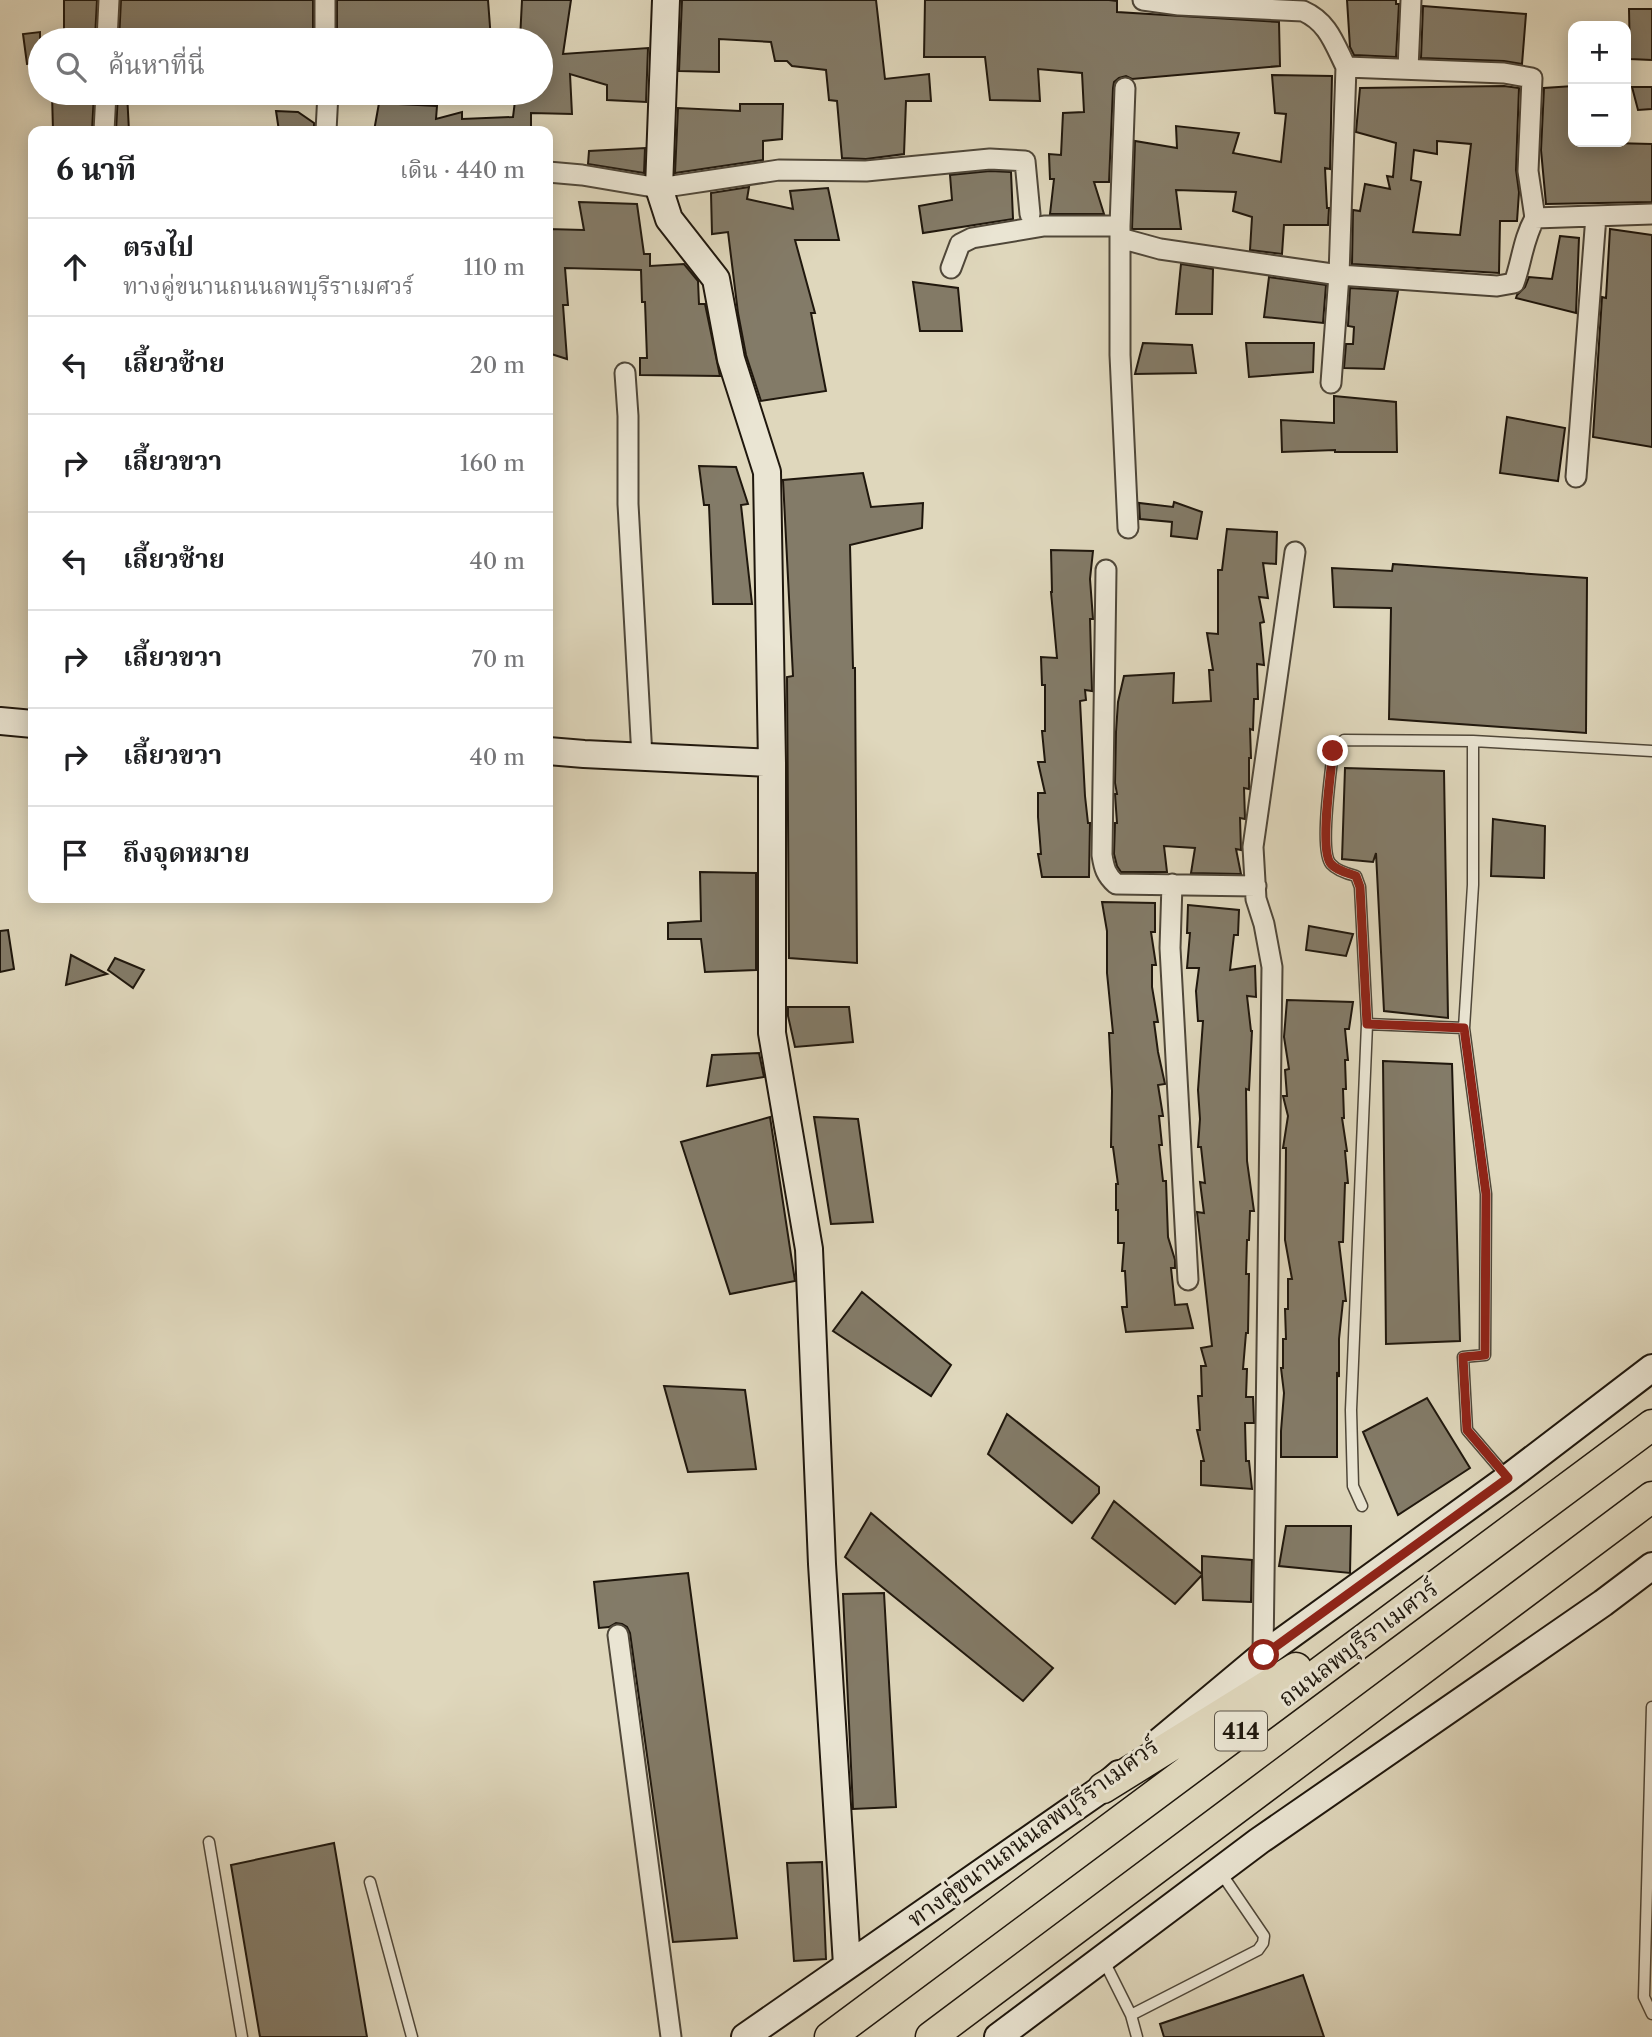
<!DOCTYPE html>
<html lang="th">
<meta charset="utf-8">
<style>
:root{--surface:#fff;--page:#f6f6f6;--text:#202124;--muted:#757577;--line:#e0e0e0}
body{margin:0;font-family:"Libre Caslon Text","Noto Serif Thai",serif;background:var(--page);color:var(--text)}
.controls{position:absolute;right:21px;top:21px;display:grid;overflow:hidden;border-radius:14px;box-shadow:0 4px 18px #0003}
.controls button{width:63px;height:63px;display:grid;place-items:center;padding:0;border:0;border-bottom:2px solid var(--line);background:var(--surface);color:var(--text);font:35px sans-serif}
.stop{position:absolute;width:21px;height:21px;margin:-16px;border:5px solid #8f2418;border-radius:50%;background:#fff}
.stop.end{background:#8f2418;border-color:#fff;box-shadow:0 2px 7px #0008}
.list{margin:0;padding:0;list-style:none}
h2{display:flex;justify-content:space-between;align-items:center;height:91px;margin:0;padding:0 28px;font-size:30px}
h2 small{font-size:23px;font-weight:400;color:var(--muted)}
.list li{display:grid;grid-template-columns:46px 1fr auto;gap:21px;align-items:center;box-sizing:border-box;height:98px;padding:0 28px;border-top:2px solid var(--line)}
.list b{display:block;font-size:26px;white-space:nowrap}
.list p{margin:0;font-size:23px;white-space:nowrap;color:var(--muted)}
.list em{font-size:23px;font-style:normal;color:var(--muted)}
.icon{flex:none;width:38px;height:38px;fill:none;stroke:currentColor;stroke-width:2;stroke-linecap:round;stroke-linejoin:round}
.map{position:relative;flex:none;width:1652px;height:2037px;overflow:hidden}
.search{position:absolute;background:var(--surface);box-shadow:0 4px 18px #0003;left:28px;top:28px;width:525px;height:77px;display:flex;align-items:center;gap:18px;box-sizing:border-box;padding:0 24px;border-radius:38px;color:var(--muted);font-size:26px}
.panel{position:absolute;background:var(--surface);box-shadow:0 4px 18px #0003;left:28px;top:126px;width:525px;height:777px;border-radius:14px}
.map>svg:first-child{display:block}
</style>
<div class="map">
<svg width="1652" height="2037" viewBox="0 0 1652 2037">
<rect width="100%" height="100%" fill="#dfd7bc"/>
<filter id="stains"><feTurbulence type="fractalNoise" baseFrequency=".00286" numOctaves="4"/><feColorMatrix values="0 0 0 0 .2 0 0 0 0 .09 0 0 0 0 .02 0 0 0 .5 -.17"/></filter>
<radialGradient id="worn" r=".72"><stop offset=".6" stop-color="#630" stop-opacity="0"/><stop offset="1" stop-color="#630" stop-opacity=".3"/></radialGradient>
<!-- building -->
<path fill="#837b68" stroke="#1f170d" stroke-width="2" fill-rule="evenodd" d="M64,0H97L95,38H86V40H64Z
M121,0H313V40H251L219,38V29L186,30L157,37L119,40Z
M337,0H488L491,40H447L446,36L398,38V40L354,36V40H337Z
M522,0H571L563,54L648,48L646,102L607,100V85L570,74L572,114L531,113V131H374L379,103L437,106L436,119L462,112V119L513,117L516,93H541V40H520Z
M682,0H876L885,79L929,74L931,101H906L904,154L866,159L842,158L837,101L829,100L826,70L792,66L787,61H775L771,42L719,39V72L679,71Z
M925,0H1109L1117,1V12L1279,22L1280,66L1132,79L1126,76L1119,78L1114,82L1113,88L1109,182H1094L1104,214H1050L1054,179H1050L1049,154L1061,155L1063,113L1084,112L1082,73L1038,69L1040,101L990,100L985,57H924Z
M1347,0H1396V4H1399L1396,57L1354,55L1350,47Z
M1423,6L1526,14L1522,64L1504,61L1421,58Z
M1629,9H1652V60L1630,59Z
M40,32V63L27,64L23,34Z
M1272,75L1332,76L1330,169L1325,168L1327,208H1329L1328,225H1284L1282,254L1250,250L1252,217L1233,211L1236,192L1176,190L1181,229H1132L1135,141L1177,148L1176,126L1239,133L1233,153L1281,162L1286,114L1275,113Z
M1504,86L1519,88L1516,170L1519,192L1517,221H1500L1499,273L1352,264L1353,210L1360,211L1365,184L1390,189L1387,176L1393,177L1396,143L1356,132L1360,88ZM1437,141L1471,144L1460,235L1413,232L1421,182L1411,180L1414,150L1437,154Z
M1573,86V142L1652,144V202L1546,204L1541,150L1544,88Z
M1632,87H1652V109L1638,110Z
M52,93H94L92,131H53Z
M118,93H127L129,131H116Z
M740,104H783L782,139L763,141V160L675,173L678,108L740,111Z
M276,111L298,112L314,123V131H279Z
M645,148L644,173L588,164L589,151Z
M990,171L1011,172L1013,219L923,233L919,206L952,200L950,175Z
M749,187L747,199L793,209L790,191L828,188L839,240H795L815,313H811L826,391L761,401L746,355L738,313L728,232L712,234L711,193Z
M579,202L637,204L644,254H650V266L684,264L698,281L699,304H705L720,376L640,375V358H647L645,302H642L641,270L565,268L568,305H563L567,359L548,353V229L584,230Z
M1610,229L1652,235V447L1593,437L1602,297L1606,298Z
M1560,236L1579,238L1576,313L1516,298L1517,295L1525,287L1529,277L1552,279Z
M1181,264L1213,269L1212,314H1176Z
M1269,277L1326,285L1323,323L1264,317Z
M913,282L958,288L962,331H920Z
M1350,288L1398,291L1384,369L1344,368L1346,344H1353L1354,327L1348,326Z
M1143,343L1192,345L1196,373L1135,374Z
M1246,343H1314L1313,372L1249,377Z
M1334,396L1396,402L1397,452H1335V450L1282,452L1281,420L1334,423Z
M1507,417L1565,428L1558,481L1500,473Z
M699,466L736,467L748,504L741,505L752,604H713L709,505H704Z
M863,473L871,507L923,503L922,528L850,545L853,668H855L857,963L789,958L787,677L793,676L783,480Z
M1174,502L1202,512L1197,539L1171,536L1172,522L1140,519L1139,503L1173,507Z
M1227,529L1277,532L1276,564L1263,563L1268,598L1259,597L1264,622L1260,623L1264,665L1257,664L1258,699H1254L1253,730L1250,729L1251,758H1249V789L1244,788L1245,819L1240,818L1241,850L1236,849L1241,874L1191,873L1195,848L1164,846L1167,872H1121L1117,866L1114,854L1115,823H1117L1115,794H1117L1115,783L1116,732L1118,702L1124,676L1174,673L1173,703L1211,701L1209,670H1213L1207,633L1218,634V570H1222Z
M1051,550L1093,551L1090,579L1093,619H1090L1092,691L1085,690L1086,700L1080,701L1085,796L1088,823H1090L1089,877H1042L1038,854H1041L1038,817V793H1045L1038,762H1045L1042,731H1045V685H1042L1041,657L1057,658L1051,592H1052Z
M1393,564L1587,578L1586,733L1389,719L1391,608L1334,607L1332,568L1392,571Z
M1345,768L1444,771L1448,1018L1384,1011L1376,853L1373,862L1342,859Z
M1493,819L1545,826L1544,878L1491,876Z
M700,872L756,873V970L705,972L701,939H668V923L701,921Z
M1102,902L1155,903V932H1151L1156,965H1152V987L1158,1022H1154L1158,1052L1165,1084L1158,1085L1163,1116H1159L1162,1145H1159L1163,1181H1166L1168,1237L1175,1260V1268H1171L1175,1305L1187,1304L1193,1328L1126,1332L1122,1307H1127L1125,1271H1122L1124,1243H1118V1210H1116V1184H1118L1113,1147H1111L1112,1091L1109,1033H1113L1107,973V931Z
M1188,905L1239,910L1238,935H1234L1230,970L1255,966L1256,997L1247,996L1251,1031H1252L1249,1090L1246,1089L1247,1161L1254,1211H1250L1249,1240H1247L1246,1274H1249L1248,1333H1246L1243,1369H1247L1246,1397H1253L1254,1423H1245L1246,1461H1249L1252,1489L1201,1485V1461H1204L1197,1430H1200L1198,1396H1202L1201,1366H1206L1201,1348L1212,1346L1197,1212L1204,1213L1200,1182L1205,1183L1201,1147H1198L1200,1119L1198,1090L1203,1021H1198L1196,991L1199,968H1187L1190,933H1187Z
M1309,926L1353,934L1346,956L1306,950Z
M8,930L14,969L0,972V931Z
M71,955L107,974L66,985Z
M115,958L144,970L133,988L108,970Z
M1287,1000L1353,1002L1349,1029H1345L1348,1060H1345L1346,1089H1343L1344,1118H1342L1347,1151H1345L1348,1183H1345L1343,1242H1339L1346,1301H1343L1339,1339V1377L1337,1372V1457H1281V1431L1284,1393L1281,1368H1283V1339H1286L1285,1309H1288V1279H1292L1285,1240L1286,1148H1283L1288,1116L1283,1096H1287L1285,1070L1289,1069L1284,1037Z
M788,1007H849L853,1042L795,1047L788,1016Z
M759,1053L764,1077L707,1086L712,1055Z
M1383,1061L1452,1064L1460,1341L1386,1344Z
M770,1117L795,1281L730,1294L681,1142Z
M814,1117L858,1119L873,1222L831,1224Z
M862,1292L951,1365L931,1396L833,1331Z
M664,1386L745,1390L756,1469L688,1472Z
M1427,1398L1470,1468L1398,1515L1363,1432Z
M1007,1414L1099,1487V1493L1072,1523L988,1454Z
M1114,1501L1202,1574V1556L1252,1560L1251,1602L1203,1600L1202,1575L1175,1604L1092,1538Z
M871,1513L1053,1668L1023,1701L845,1557Z
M1286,1526H1351L1350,1573L1279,1566Z
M688,1573L737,1938L673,1942L630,1633L627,1627L622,1624L616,1623L609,1627L599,1628L594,1582Z
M884,1593L896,1807L853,1809L843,1594Z
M334,1843L367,2037H260L231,1865Z
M822,1862L826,1959L794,1961L787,1863Z
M1303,1975L1324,2037H1164L1160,2024Z"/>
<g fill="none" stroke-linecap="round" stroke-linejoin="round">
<!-- lane casing -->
<g stroke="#4f4739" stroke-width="13">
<path id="lane" d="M1473,741V885L1464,1028L1486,1194L1485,1355L1463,1357L1467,1430L1508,1478
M1367,1024L1360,887L1356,876C1348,874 1337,871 1331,864C1319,851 1331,772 1333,751L1344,740L1473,741L1652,751
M1362,1506L1353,1486L1351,1410L1367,1024L1464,1028
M1652,1707L1644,1997L1652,2014
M209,1842L242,2037
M370,1882L412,2037
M1103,1959L1131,2015L1137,2037
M1131,2015L1258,1950L1263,1943L1264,1936L1221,1873"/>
</g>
<!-- street casing -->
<g stroke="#4f4739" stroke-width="23">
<path id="street" d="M325,0V40
M1143,0L1179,5L1303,11C1328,22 1334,43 1346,67L1504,73L1532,78L1528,171L1535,218L1652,214
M107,40L109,0
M1408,69L1411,0
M1125,88L1120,226V355L1128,528
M104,131L106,93
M326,131L328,93
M548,172L582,175L659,188L779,170L866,171L990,159L1025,161L1030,214
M1120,238L1160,249L1339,275L1497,286L1514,283C1522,261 1523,239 1535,218
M951,268L960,244L972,238L1044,226H1120
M625,373L628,416V504L642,757
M1331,383L1339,275L1346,67
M1576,477L1596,216
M1106,570L1102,855C1104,868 1106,875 1116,884L1256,886
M1172,884L1170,948L1188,1280
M618,1635L671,2037
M1263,1655L1272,967L1264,924L1256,899L1253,847L1295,552"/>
</g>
<!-- secondary casing -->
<g stroke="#1f170d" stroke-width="30">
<path id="secondary" d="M666,0L659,188L669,219L716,279L731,359L767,472L772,763V1033L809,1249L822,1564L847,1965
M0,721L33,724
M548,751L584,754L772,763
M1160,1741L1263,1655L1508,1478L1652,1368
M745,2037L1103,1788L1119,1774
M998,2037L1259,1841L1603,1603L1652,1566"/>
</g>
<!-- primary casing -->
<g stroke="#1f170d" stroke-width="33">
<path id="primary" d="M1103,1788L1296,1668
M830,2037L1652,1425
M931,2037L1652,1497"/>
</g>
<!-- lane -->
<use href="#lane" stroke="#eae5d3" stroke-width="10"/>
<!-- street -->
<use href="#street" stroke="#eae5d3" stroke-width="19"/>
<!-- secondary -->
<use href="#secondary" stroke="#eae5d3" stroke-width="26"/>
<!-- primary -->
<use href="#primary" stroke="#dfd7bc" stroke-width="30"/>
</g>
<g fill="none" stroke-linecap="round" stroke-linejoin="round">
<!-- route -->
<path stroke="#8f2418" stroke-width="9" d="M1264,1655L1508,1478L1467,1430L1463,1357L1485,1355L1486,1194L1464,1028L1367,1024L1360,887L1356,876C1348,873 1337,871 1331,864C1319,851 1331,772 1333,751"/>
</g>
<g text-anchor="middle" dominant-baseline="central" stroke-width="6" stroke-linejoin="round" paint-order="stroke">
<!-- shield labels -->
<rect fill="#eae5d3" stroke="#5c5548" stroke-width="2" x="1215" y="1711.5" width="52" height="39" rx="5"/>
<g font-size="23" font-weight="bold" fill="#1f170d">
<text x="1241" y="1731">414</text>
</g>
<!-- street labels -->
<g font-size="24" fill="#1f170d" stroke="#eae5d3">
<text transform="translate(1358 1643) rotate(-37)">ถนนลพบุรีราเมศวร์</text>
<text transform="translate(1033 1832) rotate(-36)">ทางคู่ขนานถนนลพบุรีราเมศวร์</text>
</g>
</g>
<rect width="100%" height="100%" filter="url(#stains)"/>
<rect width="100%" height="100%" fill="url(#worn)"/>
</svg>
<div class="controls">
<button>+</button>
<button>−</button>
</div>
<div class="stop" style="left:1264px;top:1655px"></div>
<div class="stop end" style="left:1333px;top:751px"></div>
<div class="search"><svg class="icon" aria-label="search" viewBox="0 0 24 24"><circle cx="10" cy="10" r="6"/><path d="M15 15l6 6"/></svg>ค้นหาที่นี่</div>
<section class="panel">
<h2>6 นาที<small>เดิน · 440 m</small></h2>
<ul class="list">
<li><svg class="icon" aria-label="ahead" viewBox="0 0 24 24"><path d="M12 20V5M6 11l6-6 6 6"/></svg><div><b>ตรงไป</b><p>ทางคู่ขนานถนนลพบุรีราเมศวร์</p></div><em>110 m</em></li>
<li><svg class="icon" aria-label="left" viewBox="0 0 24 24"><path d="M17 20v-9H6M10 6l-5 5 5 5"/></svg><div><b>เลี้ยวซ้าย</b></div><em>20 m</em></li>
<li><svg class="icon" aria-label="right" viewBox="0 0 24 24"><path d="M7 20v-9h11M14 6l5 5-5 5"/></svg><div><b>เลี้ยวขวา</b></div><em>160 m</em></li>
<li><svg class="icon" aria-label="left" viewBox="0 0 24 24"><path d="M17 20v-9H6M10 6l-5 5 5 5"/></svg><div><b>เลี้ยวซ้าย</b></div><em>40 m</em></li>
<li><svg class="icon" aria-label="right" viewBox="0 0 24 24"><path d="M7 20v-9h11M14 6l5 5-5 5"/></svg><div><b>เลี้ยวขวา</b></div><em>70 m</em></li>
<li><svg class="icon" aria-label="right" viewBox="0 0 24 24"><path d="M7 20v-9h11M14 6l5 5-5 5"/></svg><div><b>เลี้ยวขวา</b></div><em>40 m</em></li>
<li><svg class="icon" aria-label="arrive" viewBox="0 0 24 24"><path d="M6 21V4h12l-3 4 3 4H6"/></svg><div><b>ถึงจุดหมาย</b></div></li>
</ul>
</section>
</div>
